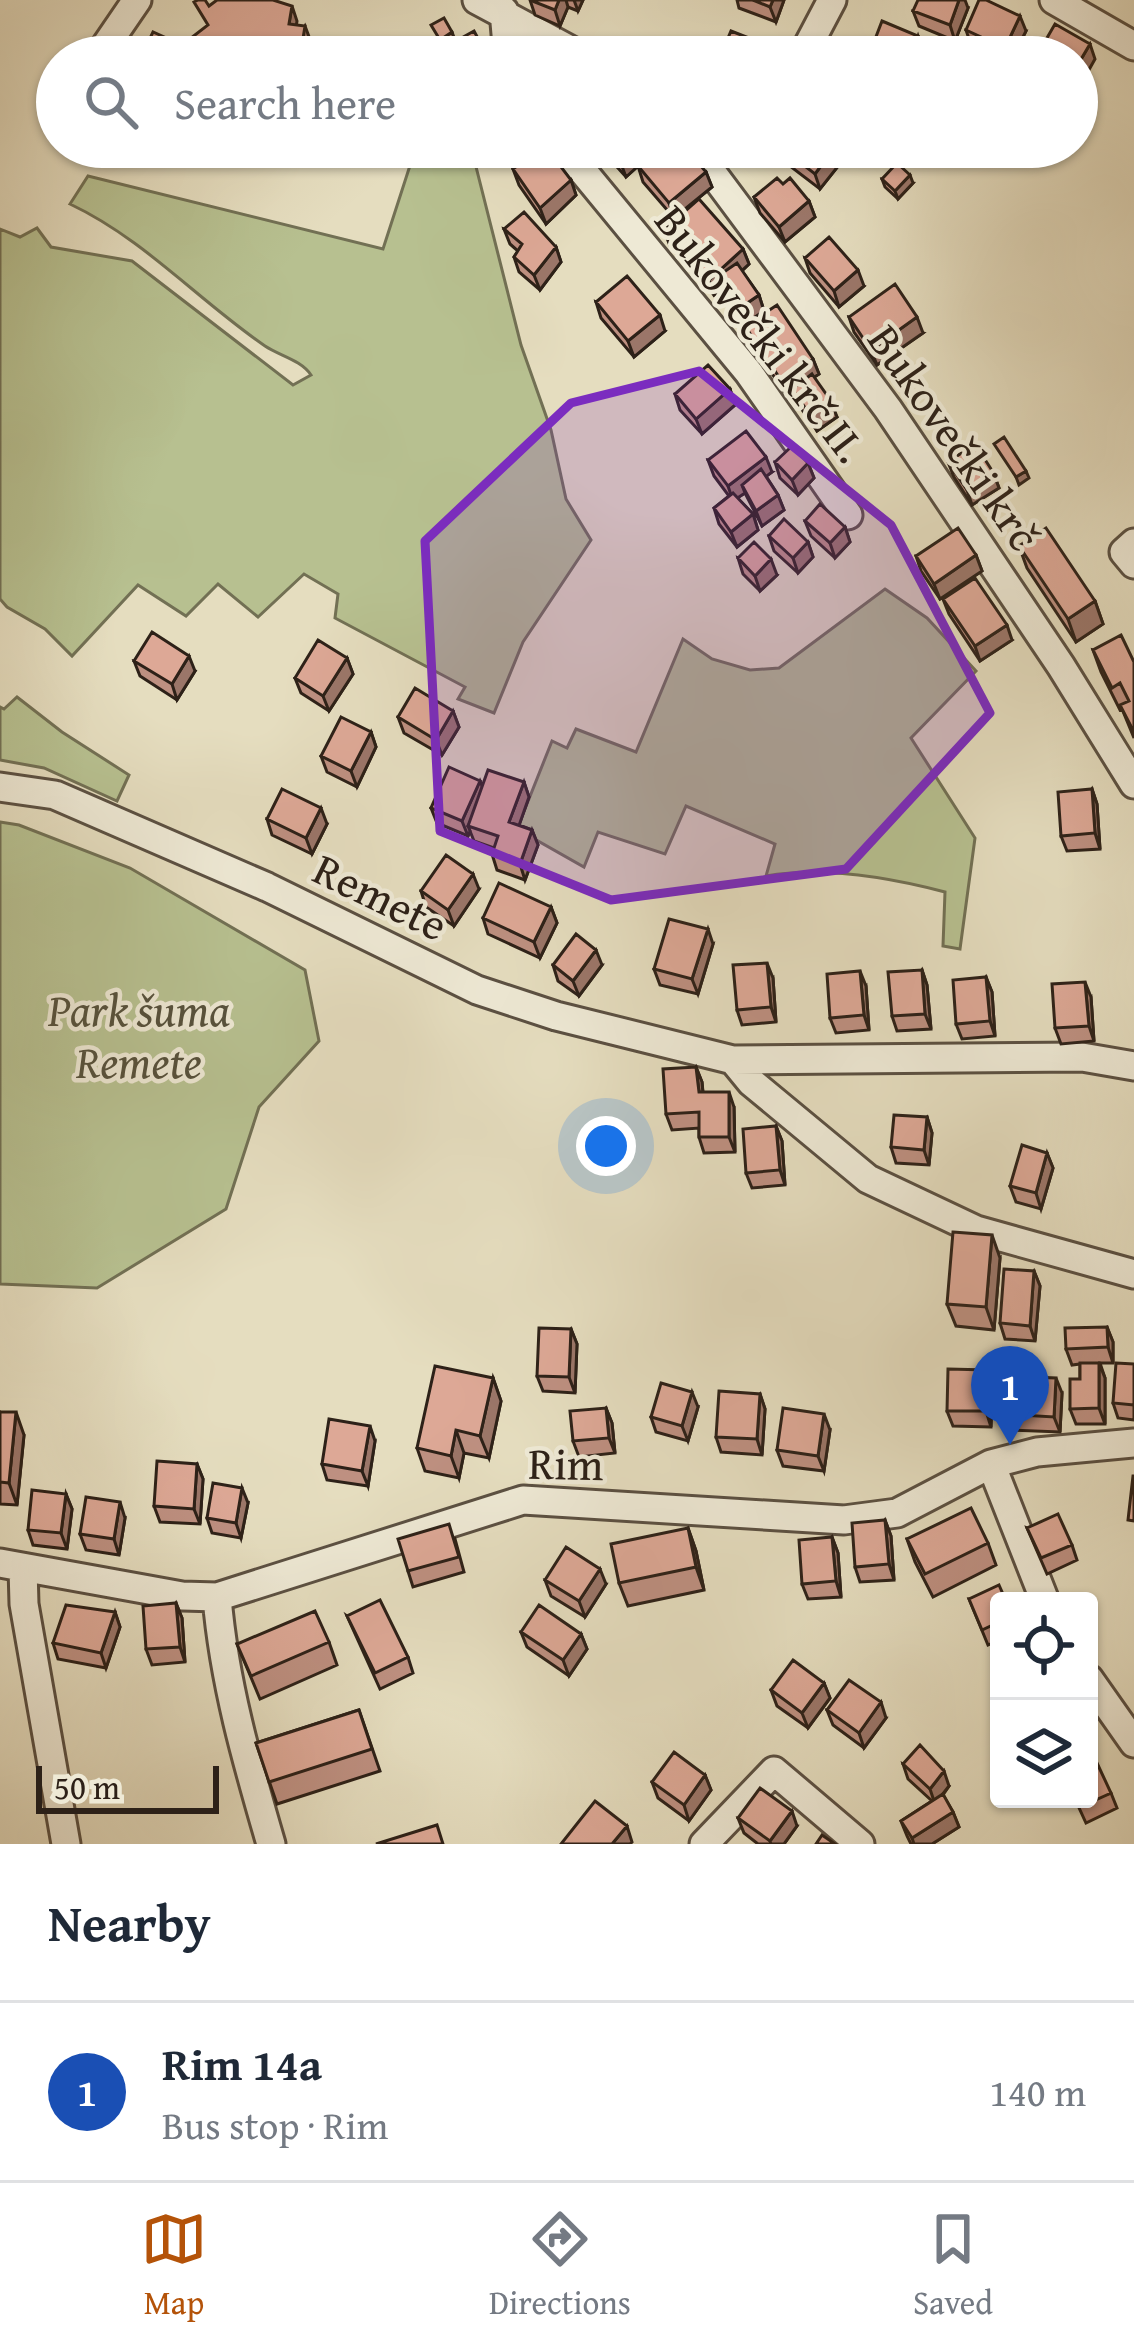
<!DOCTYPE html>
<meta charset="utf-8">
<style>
:root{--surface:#fff;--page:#f6f6f7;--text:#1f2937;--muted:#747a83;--line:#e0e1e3;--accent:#b45309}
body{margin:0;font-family:"Gentium Book Plus",serif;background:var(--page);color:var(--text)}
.controls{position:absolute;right:36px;bottom:36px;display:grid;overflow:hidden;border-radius:12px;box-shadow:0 3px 9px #0004}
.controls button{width:108px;height:108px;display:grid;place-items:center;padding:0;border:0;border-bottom:3px solid var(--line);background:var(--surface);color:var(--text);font:60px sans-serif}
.scale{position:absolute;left:36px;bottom:30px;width:183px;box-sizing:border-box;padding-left:12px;border:6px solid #2d2118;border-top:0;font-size:33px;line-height:42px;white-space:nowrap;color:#2d2118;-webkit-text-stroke:9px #eee9d5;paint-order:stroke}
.you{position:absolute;left:606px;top:1146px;width:42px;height:42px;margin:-30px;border:9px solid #fff;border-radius:50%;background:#1a73e8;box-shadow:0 0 0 18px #1a73e833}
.badge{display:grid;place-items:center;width:78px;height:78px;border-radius:50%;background:var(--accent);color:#fff;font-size:39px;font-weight:700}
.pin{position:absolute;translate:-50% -99px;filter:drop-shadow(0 3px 6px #0008)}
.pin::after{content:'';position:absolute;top:63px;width:42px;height:36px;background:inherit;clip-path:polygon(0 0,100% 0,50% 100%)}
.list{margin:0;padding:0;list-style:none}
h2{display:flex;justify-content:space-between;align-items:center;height:156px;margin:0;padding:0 48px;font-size:51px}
h2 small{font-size:39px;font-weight:400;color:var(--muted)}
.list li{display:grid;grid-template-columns:78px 1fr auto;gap:36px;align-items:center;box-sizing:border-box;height:180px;padding:0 48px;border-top:3px solid var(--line)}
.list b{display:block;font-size:45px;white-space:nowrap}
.list p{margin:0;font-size:39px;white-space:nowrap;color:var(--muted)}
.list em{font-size:39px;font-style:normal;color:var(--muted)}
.icon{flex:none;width:66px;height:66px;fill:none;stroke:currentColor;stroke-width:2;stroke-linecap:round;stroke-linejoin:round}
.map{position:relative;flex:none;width:1134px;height:1844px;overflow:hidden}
.search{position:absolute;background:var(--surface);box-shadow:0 3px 9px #0004;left:36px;right:36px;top:36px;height:132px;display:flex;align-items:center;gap:30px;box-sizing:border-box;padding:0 42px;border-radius:66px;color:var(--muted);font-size:45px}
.sheet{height:336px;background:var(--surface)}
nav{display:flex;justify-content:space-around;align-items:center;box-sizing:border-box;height:168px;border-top:3px solid var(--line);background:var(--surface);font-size:33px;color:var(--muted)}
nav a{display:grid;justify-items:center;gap:6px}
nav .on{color:var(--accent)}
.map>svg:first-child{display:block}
</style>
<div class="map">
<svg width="1134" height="1844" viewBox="0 0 1134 1844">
<rect width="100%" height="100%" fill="#e5ddbf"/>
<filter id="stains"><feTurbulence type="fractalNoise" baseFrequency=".00167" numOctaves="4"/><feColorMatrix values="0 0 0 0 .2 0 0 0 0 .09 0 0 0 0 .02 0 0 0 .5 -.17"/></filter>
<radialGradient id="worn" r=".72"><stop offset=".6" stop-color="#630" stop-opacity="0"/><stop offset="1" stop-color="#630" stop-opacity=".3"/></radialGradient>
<!-- green -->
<path fill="#b7c090" stroke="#727054" stroke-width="3" d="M416,147H471L521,345L551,430L566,499L591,540L523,642L494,713L458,699L465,687L335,618L338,594L304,574L258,617L218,584L186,616L138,585L72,656L45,629L7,607L0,599V229L20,237L37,228L51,247L132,261L293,385L311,375C301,360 280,356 265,346C198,300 144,239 70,204L88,176L383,249Z
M885,589L927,618L976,671L911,738L975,838L960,949L943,946L945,892C888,877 824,866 766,876L775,844L686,806L665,854L598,832L584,867L517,829L552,741L567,748L576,729L636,752L683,639L712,659L750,670L779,668Z
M17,697L62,732L129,775L117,801L44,768L0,760V707L4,709Z
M0,822L19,825L130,868L305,970L319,1041L259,1107L226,1209L97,1288L0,1284Z"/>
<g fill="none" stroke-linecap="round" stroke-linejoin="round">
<!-- minor casing -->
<g stroke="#5b5042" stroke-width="33">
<path id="minor" d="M477,0L583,57
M1054,0L1134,46
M504,11L508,57
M98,57L137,0
M802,57L832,0
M563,147L749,373L848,515
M693,147L888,409L1061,666L1134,784
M1134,543L1124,552L1134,564
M0,787L55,795L267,887L477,990L556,1016L733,1060L1082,1057L1134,1066
M733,1060L751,1082L868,1179L976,1230L1134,1274
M991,1464L1045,1601
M0,1563L182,1596L217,1597L523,1500L844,1520L897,1513L991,1464L1037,1452L1134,1443
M23,1568L24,1604L66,1844
M217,1597C224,1682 247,1762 271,1844
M1089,1679L1134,1743
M704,1844L774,1771L860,1844"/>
</g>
<!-- minor -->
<use href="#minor" stroke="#eee9d5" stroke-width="27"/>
</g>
<!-- wall -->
<path fill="#be9081" stroke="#2d2118" stroke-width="3" d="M530,0H583L578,11L568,7L560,26L535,15Z
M737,0H784L776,22L739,8Z
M968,8L955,41L919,26L913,11Z
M966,30L1026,31L1013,57H997L971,45Z
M599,147H659L626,177Z
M765,147H839L843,160L820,189Z
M638,166L706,172L712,187L674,218L643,182Z
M513,169L571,180L576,195L546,224L519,185Z
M882,179L913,183L898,199L885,187Z
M783,184L809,201L815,217L785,242L760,213L754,197Z
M504,229L556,247L561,262L540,290L519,272L514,257L518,251L510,244Z
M664,230L743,249L749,264L742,271L759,295L764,311L746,323L723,288L714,295L670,246Z
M805,258L864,286L839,307L810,273Z
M596,302L665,331L634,357L601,318Z
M849,317L923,333L877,365L854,332Z
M745,326L813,359L819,374L814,377L837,417L817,431L798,404L793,391L787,396L751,342Z
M730,389L735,405L702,434L680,410L675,394Z
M708,460L772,472L766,476L778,495L784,510L762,526L745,493L737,498L753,514L758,530L737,547L719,524L714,508L729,496L714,476Z
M775,462L808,463L814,478L798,495L780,478Z
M948,462L993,472L999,488L972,505L954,477Z
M805,521L845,527L850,542L835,558L811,536Z
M769,536L808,542L813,557L798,573L774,551Z
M1019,546L1095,601L1103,624L1076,642L1027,568Z
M976,555L982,571L940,599L921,571L916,556Z
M738,558L777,575L760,591L743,574Z
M943,599L1012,640L980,661L949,614Z
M1093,650L1134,662V738L1122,709L1120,710L1101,672Z
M347,658L353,674L329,711L301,693L295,678Z
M134,661L195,671L177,700L140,676Z
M453,711L459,727L442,755L404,733L398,717Z
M371,732L376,747L357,787L327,772L321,756Z
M480,781L482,786L524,782L529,797L519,825L532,830L538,845L525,880L497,870L492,854L494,848L474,841L470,831L468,836L437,823L431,808Z
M1092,789L1097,804L1100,849L1067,851L1061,836Z
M267,819L327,824L312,854L272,835Z
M479,889L454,926L426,907L421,891Z
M551,907L557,923L540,958L488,934L483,918Z
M713,944L698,994L660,985L654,969Z
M553,965H602L579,996L558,981Z
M922,970L927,985L931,1029L897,1031L892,1016Z
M986,977L992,992L995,1036L962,1039L956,1024Z
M773,978L776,1022L742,1025L737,1010Z
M866,986L869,1030L836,1033L830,1018Z
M1091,997L1094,1041L1061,1044L1055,1028Z
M696,1067L702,1082L703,1092L734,1107L735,1152L704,1153L699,1137V1128L672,1130L666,1114Z
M927,1117L932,1133L929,1165L896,1163L891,1147Z
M776,1126L782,1141L785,1185L752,1188L746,1173Z
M1047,1153L1053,1168L1041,1209L1016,1202L1010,1186Z
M1000,1258L994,1330L956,1326L947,1304Z
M1034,1271L1040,1286L1035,1341L1005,1339L1000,1323Z
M1107,1327L1113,1342V1363H1100L1105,1378V1424H1076L1070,1409L1080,1379V1364L1072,1365L1066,1349Z
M571,1329L577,1344L575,1393L543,1391L537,1376Z
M1134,1364V1420L1118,1418L1113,1403Z
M987,1370L992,1385L991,1427L953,1426L947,1411Z
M493,1378L501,1401L489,1458L464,1453L459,1478L425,1471L417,1448Z
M1062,1393L1060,1432L1010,1430L1005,1414Z
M760,1394L765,1409L762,1455L721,1452L716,1437Z
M698,1407L688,1441L656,1432L651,1417Z
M606,1408L612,1423L615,1453L579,1457L573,1441Z
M0,1412L24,1435L17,1505L0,1504Z
M830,1430L824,1471L783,1466L777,1450Z
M375,1441L368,1486L327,1480L322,1464Z
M197,1464L203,1479L200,1524L160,1522L154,1506Z
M66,1494L72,1509L67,1549L33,1545L28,1530Z
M248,1503L241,1538L212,1533L207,1518Z
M125,1518L119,1555L86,1550L80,1534Z
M885,1520L891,1536L894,1580L860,1582L855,1567Z
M688,1528L696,1551L704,1590L628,1606L619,1583Z
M1027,1528L1072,1545L1077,1560L1047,1574Z
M832,1537L838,1553L841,1597L808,1599L802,1584Z
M455,1539L464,1572L413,1587L408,1571Z
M907,1539L988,1543L996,1565L933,1597L915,1562Z
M545,1580L606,1584L585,1617L551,1596Z
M969,1599L999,1601V1640L988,1645Z
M176,1603L182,1618L185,1662L152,1665L146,1649Z
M115,1612L120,1627L106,1668L58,1659L53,1643Z
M347,1616L408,1657L413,1673L380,1689Z
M521,1632L581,1634L587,1649L569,1676L527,1647Z
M329,1642L337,1665L260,1699L237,1644Z
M824,1683L830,1698L808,1728L777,1706L771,1690Z
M359,1710L380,1771L277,1804L256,1743Z
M827,1710L886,1718L864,1748L833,1725Z
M903,1764L949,1786L943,1795L953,1812L959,1827L932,1844H911L907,1836L901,1821L932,1801L908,1779Z
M705,1775L711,1790L689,1821L658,1798L652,1782Z
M1111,1793L1117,1808L1086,1823L1075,1799H1089Z
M738,1818L797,1826L784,1844H758L744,1833Z"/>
<!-- shaded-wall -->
<path fill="#9b7669" stroke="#2d2118" stroke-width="3" d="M559,0H566L568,7L560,26L555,10Z
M574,0H583L578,11Z
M773,0H784L776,22L770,7Z
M959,0H965L968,8L955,41L950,25Z
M292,6L297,21L294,39L289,24Z
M1020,16L1026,31L1013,57H1008L1005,48Z
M305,26L311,42L308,57H286Z
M452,32L455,40L443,47L440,40Z
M918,36L923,51L921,57H910Z
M1090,44L1095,59L1077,91V66Z
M636,147H659L626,177L620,161Z
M835,147H839L843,160L820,189L815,174Z
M706,172L712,187L674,218L669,203Z
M910,175L913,183L898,199L895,191Z
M571,180L576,195L546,224L540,208Z
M809,201L815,217L785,242L779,227Z
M556,247L561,262L540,290L534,275Z
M743,249L749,264L725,286L718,276L723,288L714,295L709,280Z
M858,270L864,286L839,307L834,291Z
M759,295L764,311L746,323L740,308Z
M660,315L665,331L634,357L628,341Z
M917,317L923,333L877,365L871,350Z
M813,359L819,374L787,396L781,380Z
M730,389L735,405L702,434L696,419Z
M831,401L837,417L817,431L811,416Z
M766,457L772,472L746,492L742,485L745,493L733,501L728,486Z
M808,463L814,478L798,495L792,480Z
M1026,471L1029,478L1019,485L1016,477Z
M993,472L999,488L972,505L967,490Z
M778,495L784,510L762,526L756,511Z
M753,514L758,530L737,547L731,532Z
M845,527L850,542L835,558L830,543Z
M808,542L813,557L798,573L793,558Z
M976,555L982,571L940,599L934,584Z
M771,559L777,575L760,591L755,576Z
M1095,601L1103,624L1076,642L1068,619Z
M1007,625L1012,640L980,661L975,646Z
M189,656L195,671L177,700L172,684Z
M347,658L353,674L329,711L323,696Z
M453,711L459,727L442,755L436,740Z
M371,732L376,747L357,787L351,771Z
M480,781L486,796L468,826L470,831L468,836L462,821Z
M524,782L529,797L515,837L509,822Z
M1092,789L1097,804L1100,849L1095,833Z
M321,808L327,824L312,854L306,838Z
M532,830L538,845L525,880L520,864Z
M473,874L479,889L454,926L448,910Z
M551,907L557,923L540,958L534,942Z
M708,929L713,944L698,994L692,979Z
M596,950L602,965L579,996L573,981Z
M767,963L773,978L776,1022L771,1007Z
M922,970L927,985L931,1029L925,1014Z
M860,971L866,986L869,1030L864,1015Z
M986,977L992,992L995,1036L990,1021Z
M1085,982L1091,997L1094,1041L1089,1026Z
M696,1067L702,1082L704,1107L699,1092Z
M729,1092L734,1107L735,1152L729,1137Z
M927,1117L932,1133L929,1165L924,1150Z
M776,1126L782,1141L785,1185L780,1170Z
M1047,1153L1053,1168L1041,1209L1036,1193Z
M992,1235L1000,1258L994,1330L986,1307Z
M1034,1271L1040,1286L1035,1341L1030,1326Z
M1107,1327L1113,1342V1363L1108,1347Z
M571,1329L577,1344L575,1393L569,1377Z
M1099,1363L1105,1378V1424L1099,1408Z
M987,1370L992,1385L991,1427L986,1411Z
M493,1378L501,1401L489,1458L480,1436Z
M1056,1378L1062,1393L1060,1432L1054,1417Z
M692,1392L698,1407L688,1441L682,1426Z
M760,1394L765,1409L762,1455L757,1439Z
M606,1408L612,1423L615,1453L609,1438Z
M16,1412L24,1435L17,1505L9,1483Z
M824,1414L830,1430L824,1471L818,1456Z
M370,1426L375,1441L368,1486L362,1471Z
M456,1430L464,1453L459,1478L451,1456Z
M197,1464L203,1479L200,1524L194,1509Z
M242,1488L248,1503L241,1538L236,1523Z
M66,1494L72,1509L67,1549L61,1533Z
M120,1502L125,1518L119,1555L114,1539Z
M885,1520L891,1536L894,1580L889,1564Z
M688,1528L696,1551L704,1590L696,1567Z
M832,1537L838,1553L841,1597L836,1581Z
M600,1569L606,1584L585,1617L579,1601Z
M176,1603L182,1618L185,1662L180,1647Z
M115,1612L120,1627L106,1668L101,1653Z
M581,1634L587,1649L569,1676L563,1660Z
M824,1683L830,1698L808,1728L802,1713Z
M881,1702L886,1718L864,1748L859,1733Z
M944,1771L949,1786L935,1804L930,1789Z
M705,1775L711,1790L689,1821L684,1805Z
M792,1811L797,1826L784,1844H771L770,1841Z
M953,1812L959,1827L932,1844H914L912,1838Z
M627,1826L632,1842L630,1844H612Z"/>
<!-- building -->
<path fill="#dda896" stroke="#2d2118" stroke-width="3" d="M198,0H205L209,6L217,0H273L292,6L289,24L305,26L302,45L286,57H141L153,32L182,45L208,25L194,2Z
M530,0H559L555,10Z
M753,0H773L770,7Z
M918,0H959L950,25L913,11Z
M979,0H986L1020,16L1005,48L966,30Z
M444,18L452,32L440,40L431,25Z
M882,21L918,36L910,57H875L869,55Z
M1055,24L1090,44L1077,66V57H1036Z
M474,31L488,57H453L447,46Z
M731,31L767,45L762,57H720Z
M542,147H546L571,180L540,208L513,169Z
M607,147H636L620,161Z
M661,147H685L706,172L669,203L638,166Z
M780,147H835L815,174Z
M897,163L910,175L895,191L882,179Z
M777,178L783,184L790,178L809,201L779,227L754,197Z
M699,199L743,249L709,280L664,230Z
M524,212L556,247L534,275L514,257L522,244L504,229Z
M829,237L858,270L834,291L805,258Z
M737,263L759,295L740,308L718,276Z
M627,276L660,315L628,341L596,302Z
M895,284L917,317L871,350L849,317Z
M777,305L813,359L781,380L745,326Z
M708,365L730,389L696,419L675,394Z
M812,374L831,401L811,416L792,389Z
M746,431L766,457L728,486L708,460Z
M1004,437L1026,471L1016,477L994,444Z
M975,444L993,472L967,490L948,462Z
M792,446L808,463L792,480L775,462Z
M761,469L778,495L756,511L742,485Z
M733,493L753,514L731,532L714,508Z
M820,504L845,527L830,543L805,521Z
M784,519L808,542L793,558L769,536Z
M958,528L976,555L934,584L916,556Z
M1046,528L1095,601L1068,619L1019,546Z
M754,542L771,559L755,576L738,558Z
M975,578L1007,625L975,646L943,599Z
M152,632L189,656L172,684L134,661Z
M1121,635L1134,662V732L1120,705L1129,701L1120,683L1112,688L1093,650Z
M318,640L347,658L323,696L295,678Z
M415,688L453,711L436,740L398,717Z
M341,717L371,732L351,771L321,756Z
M449,767L480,781L462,821L431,808Z
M488,770L524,782L509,822L532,830L520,864L492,854L498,836L468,826Z
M282,789L321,808L306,838L267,819Z
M1092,789L1095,833L1061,836L1058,792Z
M446,855L473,874L448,910L421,891Z
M499,883L551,907L534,942L483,918Z
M669,919L708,929L692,979L654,969Z
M576,934L596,950L573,981L553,965Z
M767,963L771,1007L737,1010L733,965Z
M922,970L925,1014L892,1016L888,972Z
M860,971L864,1015L830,1018L827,974Z
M986,977L990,1021L956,1024L953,980Z
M1085,982L1089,1026L1055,1028L1052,984Z
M696,1067L699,1092H729V1137H699V1112L666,1114L663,1069Z
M894,1115L927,1117L924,1150L891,1147Z
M776,1126L780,1170L746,1173L743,1129Z
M1022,1145L1047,1153L1036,1193L1010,1186Z
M953,1232L992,1235L986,1307L947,1304Z
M1004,1269L1034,1271L1030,1326L1000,1323Z
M1107,1327L1108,1347L1066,1349L1065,1328Z
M539,1328L571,1329L569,1377L537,1376Z
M1080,1363H1099V1408L1070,1409V1379H1080Z
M1116,1363L1134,1364V1405L1113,1403Z
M435,1366L493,1378L480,1436L456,1430L451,1456L417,1448Z
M948,1369L987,1370L986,1411H947Z
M1006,1376L1056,1378L1054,1417L1005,1414Z
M661,1383L692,1392L682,1426L651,1417Z
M719,1391L760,1394L757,1439L716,1437Z
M606,1408L609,1438L573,1441L570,1411Z
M783,1408L824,1414L818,1456L777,1450Z
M0,1412H16L9,1483L0,1482Z
M329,1419L370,1426L362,1471L322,1464Z
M157,1461L197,1464L194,1509L154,1506Z
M1133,1476H1134V1521L1128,1520Z
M213,1483L242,1488L236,1523L207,1518Z
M32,1490L66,1494L61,1533L28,1530Z
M86,1497L120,1502L114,1539L80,1534Z
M971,1508L988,1543L925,1574L907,1539Z
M1058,1514L1072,1545L1041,1558L1027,1528Z
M885,1520L889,1564L855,1567L852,1523Z
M449,1524L459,1557L408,1571L398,1539Z
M688,1528L696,1567L619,1583L611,1544Z
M832,1537L836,1581L802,1584L799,1540Z
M566,1547L600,1569L579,1601L545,1580Z
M999,1585L1006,1601H999V1622L982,1630L969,1599Z
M380,1600L408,1657L375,1673L347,1616Z
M176,1603L180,1647L146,1649L143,1606Z
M66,1605L115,1612L101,1653L53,1643Z
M539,1605L581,1634L563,1660L521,1632Z
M315,1611L329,1642L251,1676L237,1644Z
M793,1660L824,1683L802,1713L771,1690Z
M849,1680L881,1702L859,1733L827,1710Z
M359,1710L372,1749L269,1782L256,1743Z
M920,1745L944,1771L930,1789L903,1764Z
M674,1752L705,1775L684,1805L652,1782Z
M1097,1763L1111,1793L1080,1807L1077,1799H1089V1767Z
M760,1788L792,1811L770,1841L738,1818Z
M943,1794L953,1812L912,1838L901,1821Z
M595,1801L627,1826L612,1844H561Z
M437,1825L443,1844H376Z
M822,1835L835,1844H816Z"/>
<!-- marked area -->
<path fill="#7b2cbf" fill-opacity="0.2" stroke="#7b2cbf" stroke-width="9" stroke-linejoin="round" d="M699,371L891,525L990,713L846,869L611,900L440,831L425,541L571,403Z"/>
<g text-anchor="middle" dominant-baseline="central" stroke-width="9" stroke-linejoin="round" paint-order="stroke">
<!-- street labels -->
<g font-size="45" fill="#2d2118" stroke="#eee9d5">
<text transform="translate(762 333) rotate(52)">Bukovečki krč II.</text>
<text transform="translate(955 437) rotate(55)">Bukovečki krč</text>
<text transform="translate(381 896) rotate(26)">Remete</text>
<text transform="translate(566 1463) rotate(1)">Rim</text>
</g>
<!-- park labels -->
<g font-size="45" font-style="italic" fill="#56513c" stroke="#eee9d5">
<text x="139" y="1009">Park šuma<tspan x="139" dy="52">Remete</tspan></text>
</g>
</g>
<rect width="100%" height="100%" filter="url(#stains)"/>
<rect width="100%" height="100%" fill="url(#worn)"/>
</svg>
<div class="controls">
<button><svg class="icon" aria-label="locate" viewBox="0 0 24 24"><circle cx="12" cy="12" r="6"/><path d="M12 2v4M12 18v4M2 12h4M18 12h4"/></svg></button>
<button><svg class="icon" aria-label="layers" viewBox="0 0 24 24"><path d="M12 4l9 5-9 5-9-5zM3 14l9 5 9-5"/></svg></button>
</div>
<div class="scale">50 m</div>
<div class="you"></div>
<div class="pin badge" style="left:1010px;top:1445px;background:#1a4fb4">1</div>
<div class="search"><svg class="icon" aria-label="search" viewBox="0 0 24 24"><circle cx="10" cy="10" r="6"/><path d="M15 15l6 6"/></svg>Search here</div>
</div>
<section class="sheet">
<h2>Nearby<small></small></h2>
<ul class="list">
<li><span class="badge" style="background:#1a4fb4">1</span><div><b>Rim 14a</b><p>Bus stop · Rim</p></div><em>140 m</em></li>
</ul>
</section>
<nav>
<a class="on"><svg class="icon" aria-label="map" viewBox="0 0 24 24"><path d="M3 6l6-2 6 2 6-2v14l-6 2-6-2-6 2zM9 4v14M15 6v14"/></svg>Map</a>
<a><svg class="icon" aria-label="directions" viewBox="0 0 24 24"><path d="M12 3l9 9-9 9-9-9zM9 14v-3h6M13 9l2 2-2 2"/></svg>Directions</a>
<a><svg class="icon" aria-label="saved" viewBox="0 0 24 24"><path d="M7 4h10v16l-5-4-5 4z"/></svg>Saved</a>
</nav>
